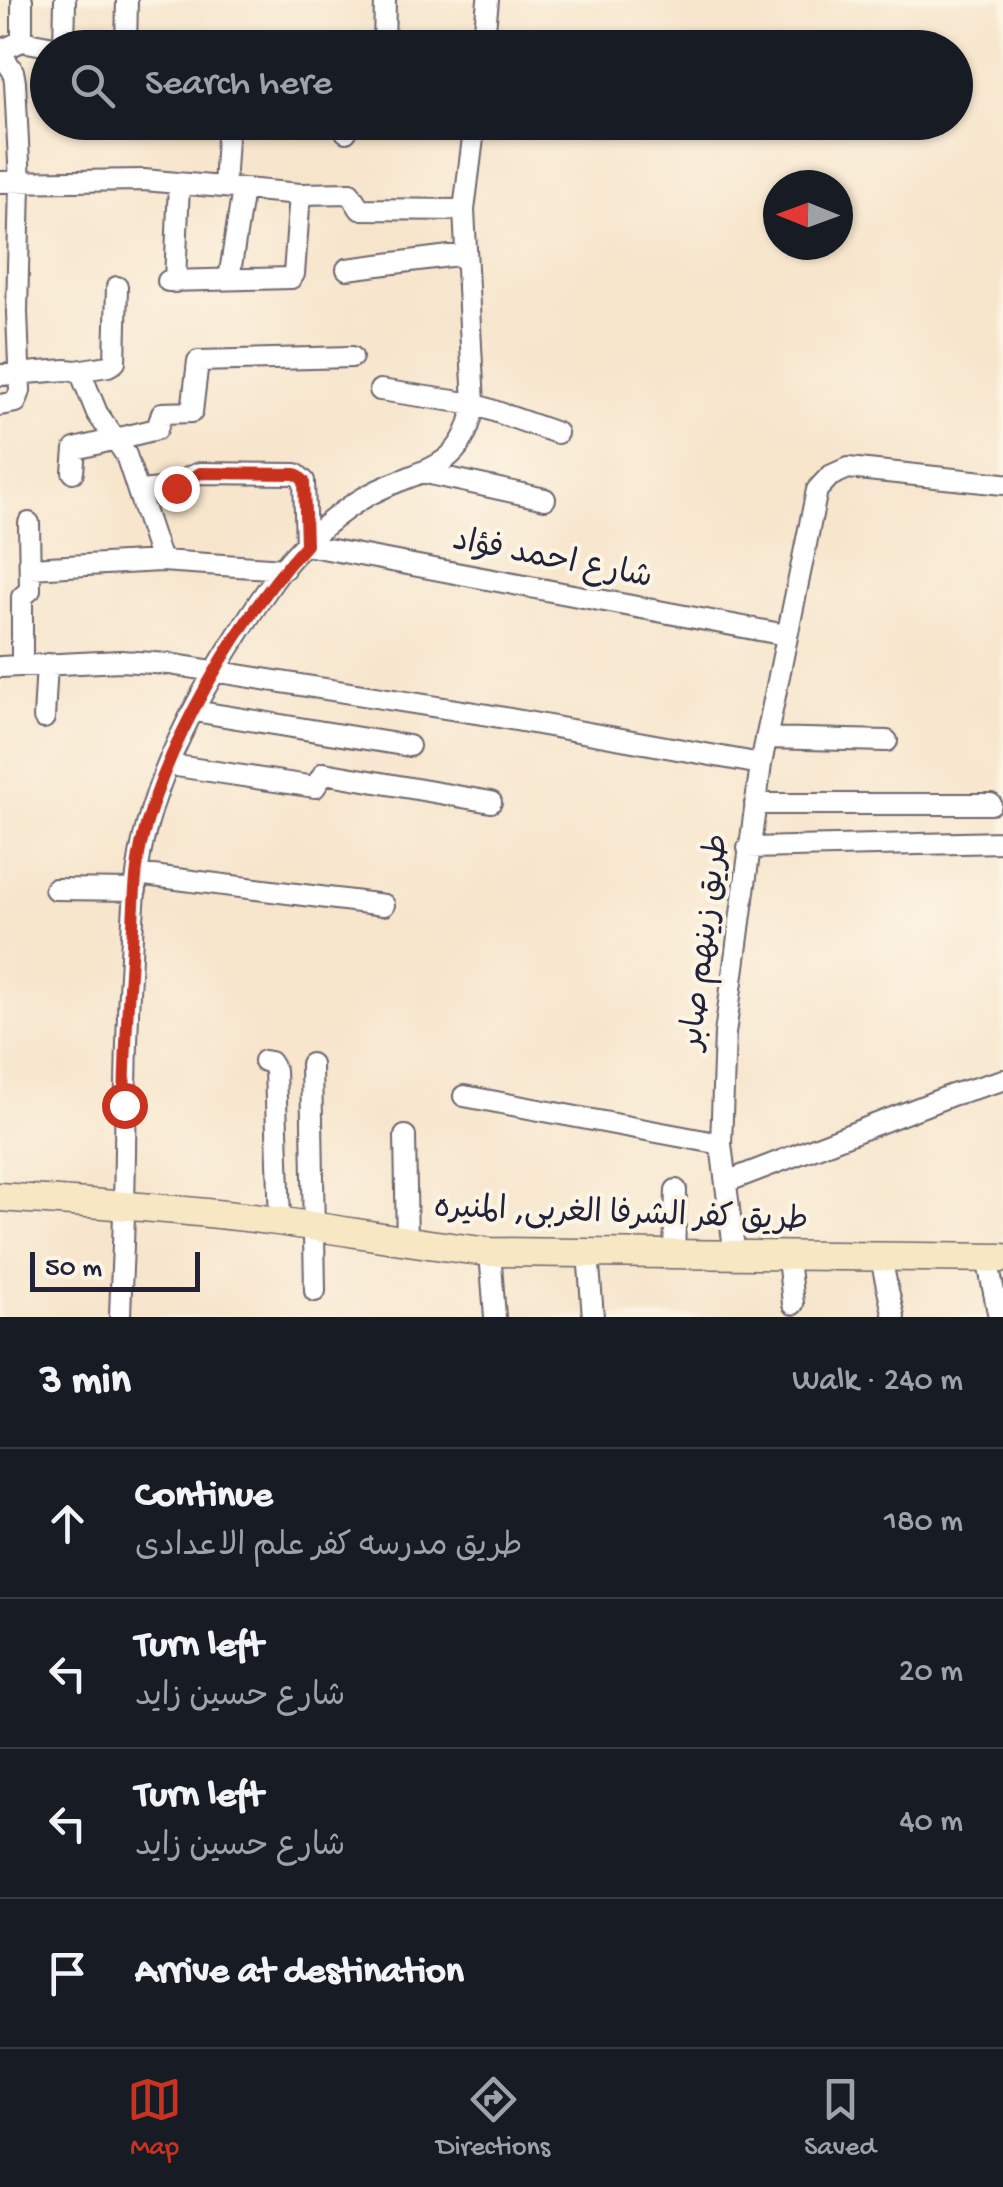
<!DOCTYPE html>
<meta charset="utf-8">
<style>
:root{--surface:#171b24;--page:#20242c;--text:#f1f3f6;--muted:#9ea1a6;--line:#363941;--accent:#c8321e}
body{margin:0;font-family:"Gochi Hand","Playpen Sans Arabic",sans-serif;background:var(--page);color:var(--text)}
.compass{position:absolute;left:763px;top:170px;width:90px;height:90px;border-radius:50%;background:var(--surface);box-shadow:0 2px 8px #0004;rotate:271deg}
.scale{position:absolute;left:30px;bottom:25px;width:170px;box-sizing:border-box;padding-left:10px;border:5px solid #22223b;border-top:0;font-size:28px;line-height:35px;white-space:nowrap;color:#22223b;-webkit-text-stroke:8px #fcf5e5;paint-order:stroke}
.stop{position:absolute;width:30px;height:30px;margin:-22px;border:8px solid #c8321e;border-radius:50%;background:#fff}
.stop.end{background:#c8321e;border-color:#fff;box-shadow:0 2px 10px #0008}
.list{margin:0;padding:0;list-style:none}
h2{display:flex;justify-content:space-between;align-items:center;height:130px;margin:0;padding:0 40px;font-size:42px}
h2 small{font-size:32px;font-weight:400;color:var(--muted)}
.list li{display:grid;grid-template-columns:65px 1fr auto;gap:30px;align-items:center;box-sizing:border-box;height:150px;padding:0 40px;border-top:2px solid var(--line)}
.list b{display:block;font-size:38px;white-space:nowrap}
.list p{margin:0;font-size:32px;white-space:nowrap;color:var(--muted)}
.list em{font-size:32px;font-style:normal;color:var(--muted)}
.icon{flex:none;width:55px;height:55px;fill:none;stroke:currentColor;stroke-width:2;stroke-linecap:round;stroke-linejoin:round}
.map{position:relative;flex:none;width:1003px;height:1317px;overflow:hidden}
.search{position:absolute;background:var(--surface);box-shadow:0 2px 8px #0004;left:30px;right:30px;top:30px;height:110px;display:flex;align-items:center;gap:25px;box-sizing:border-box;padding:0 35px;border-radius:55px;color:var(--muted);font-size:38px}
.sheet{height:730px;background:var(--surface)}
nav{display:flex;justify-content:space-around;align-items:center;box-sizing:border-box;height:140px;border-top:2px solid var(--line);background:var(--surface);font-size:28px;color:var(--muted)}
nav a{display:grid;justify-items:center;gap:5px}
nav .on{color:var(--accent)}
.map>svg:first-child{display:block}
</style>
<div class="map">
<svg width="1003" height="1317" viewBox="0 0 1003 1317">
<rect width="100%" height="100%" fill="#fcf5e5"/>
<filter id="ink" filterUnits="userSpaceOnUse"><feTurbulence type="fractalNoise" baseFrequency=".01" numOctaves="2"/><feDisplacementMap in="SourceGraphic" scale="20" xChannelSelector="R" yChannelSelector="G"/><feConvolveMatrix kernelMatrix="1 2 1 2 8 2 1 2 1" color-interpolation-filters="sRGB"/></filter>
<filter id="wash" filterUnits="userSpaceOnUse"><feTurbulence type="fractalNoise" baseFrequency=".0048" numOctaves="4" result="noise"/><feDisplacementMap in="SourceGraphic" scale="40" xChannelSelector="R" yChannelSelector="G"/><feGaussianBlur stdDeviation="2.25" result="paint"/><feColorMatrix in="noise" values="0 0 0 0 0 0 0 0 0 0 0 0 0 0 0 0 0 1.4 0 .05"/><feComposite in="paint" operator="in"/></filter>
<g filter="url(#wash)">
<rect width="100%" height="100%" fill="#f7e5cc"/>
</g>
<g filter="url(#ink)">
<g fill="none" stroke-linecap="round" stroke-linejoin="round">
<!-- street casing -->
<g stroke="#6d666e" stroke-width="24">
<path id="street" d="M22,0V41
M64,48L65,0
M126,48L127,0
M384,48L385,0
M483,48L488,0
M0,51L22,41L59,48
M0,52L13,71L15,82L20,183L17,312L20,391L16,402L0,405
M346,122V132
M0,182L144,180L300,194L350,193L360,209L464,210
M224,186L228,122
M347,269L465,254
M229,279L243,189
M168,281L291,278L294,274L300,194
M175,282L179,183
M76,371L108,366L115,362L117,287
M0,375L66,370L76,371L82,376L97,413L126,455L161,561
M380,390L474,404L557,433
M73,472L75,449L157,429L162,413L192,412L198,361L352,357
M421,472L545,499
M140,491L180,487L189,477L200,473L296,474L304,481L306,545L786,635
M30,568L161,561L284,569
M22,666V597L30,590L29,523
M0,667L120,661L169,664L488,715L761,764
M194,711L409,746
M44,718L47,664
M766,738L887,741
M170,765L315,787L324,773L491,802
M755,804H991
M748,848L1003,842
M137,874L384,905
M55,889L136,890
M264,1061L270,1062L275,1070L280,1222
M311,1064L315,1291
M464,1096L721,1144
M405,1136L407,1243
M726,1182L952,1095L1003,1080
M490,1252L495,1317
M588,1253L593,1317
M674,1255L676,1190
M735,1257L721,1144L725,1034L761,764L817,490L830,476L848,468L1003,484
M788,1258L793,1304
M987,1258L999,1317
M881,1259L894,1317
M120,1317C121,1279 124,1241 124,1203C126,1127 125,1051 130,975C133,925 133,874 147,825C170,739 222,655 272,583C294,551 328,520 360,500C412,467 463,478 474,404L464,210L475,122"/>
</g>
<!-- secondary casing -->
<g stroke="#6d666e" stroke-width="31">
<path id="secondary" d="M0,1197C92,1203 185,1209 277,1221C348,1231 419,1244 490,1252L1003,1258"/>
</g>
<!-- street -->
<use href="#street" stroke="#fff" stroke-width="20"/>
<!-- secondary -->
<use href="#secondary" stroke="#f7e8c3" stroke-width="28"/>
</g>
</g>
<g fill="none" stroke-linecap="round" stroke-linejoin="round" filter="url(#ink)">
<!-- route -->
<path stroke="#c8321e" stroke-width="12" d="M124,1105C125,1051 128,998 132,944C134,911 134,877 141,845C164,746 238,619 306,545L304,481L296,474L200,473L176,488"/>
</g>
<g text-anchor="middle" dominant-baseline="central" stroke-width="8" stroke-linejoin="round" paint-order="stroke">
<!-- street labels -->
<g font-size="32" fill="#22223b" stroke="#fcf5e5">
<text transform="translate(552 561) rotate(11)">شارع احمد فؤاد</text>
<text transform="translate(707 942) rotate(-83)">طريق زينهم صابر</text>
<text transform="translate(621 1216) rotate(2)">طريق كفر الشرفا الغربى, المنيره</text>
</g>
</g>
</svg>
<svg class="compass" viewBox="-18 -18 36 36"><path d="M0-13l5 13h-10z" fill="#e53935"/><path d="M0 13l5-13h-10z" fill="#9ea1a6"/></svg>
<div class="scale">50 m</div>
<div class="stop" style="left:124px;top:1105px"></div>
<div class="stop end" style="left:176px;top:488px"></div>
<div class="search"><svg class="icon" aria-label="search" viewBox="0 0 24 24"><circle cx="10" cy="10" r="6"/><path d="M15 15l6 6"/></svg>Search here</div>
</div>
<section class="sheet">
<h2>3 min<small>Walk · 240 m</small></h2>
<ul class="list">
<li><svg class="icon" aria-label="ahead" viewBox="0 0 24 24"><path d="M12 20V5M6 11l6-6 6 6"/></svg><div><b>Continue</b><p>طريق مدرسه كفر علم الاعدادى</p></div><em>180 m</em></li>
<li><svg class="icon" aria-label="left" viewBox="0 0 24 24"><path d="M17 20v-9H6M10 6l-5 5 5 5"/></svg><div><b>Turn left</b><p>شارع حسين زايد</p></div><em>20 m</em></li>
<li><svg class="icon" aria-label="left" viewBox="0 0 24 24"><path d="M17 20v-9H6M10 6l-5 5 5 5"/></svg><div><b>Turn left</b><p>شارع حسين زايد</p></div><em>40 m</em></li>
<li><svg class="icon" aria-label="arrive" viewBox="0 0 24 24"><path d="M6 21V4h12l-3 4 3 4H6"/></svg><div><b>Arrive at destination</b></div></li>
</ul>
</section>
<nav>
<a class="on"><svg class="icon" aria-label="map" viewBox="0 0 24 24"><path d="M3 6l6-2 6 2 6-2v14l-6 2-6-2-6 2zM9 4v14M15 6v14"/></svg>Map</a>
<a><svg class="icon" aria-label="directions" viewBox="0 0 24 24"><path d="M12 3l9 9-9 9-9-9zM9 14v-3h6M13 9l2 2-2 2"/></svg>Directions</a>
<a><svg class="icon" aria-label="saved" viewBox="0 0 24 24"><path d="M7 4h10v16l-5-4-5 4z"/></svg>Saved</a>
</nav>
